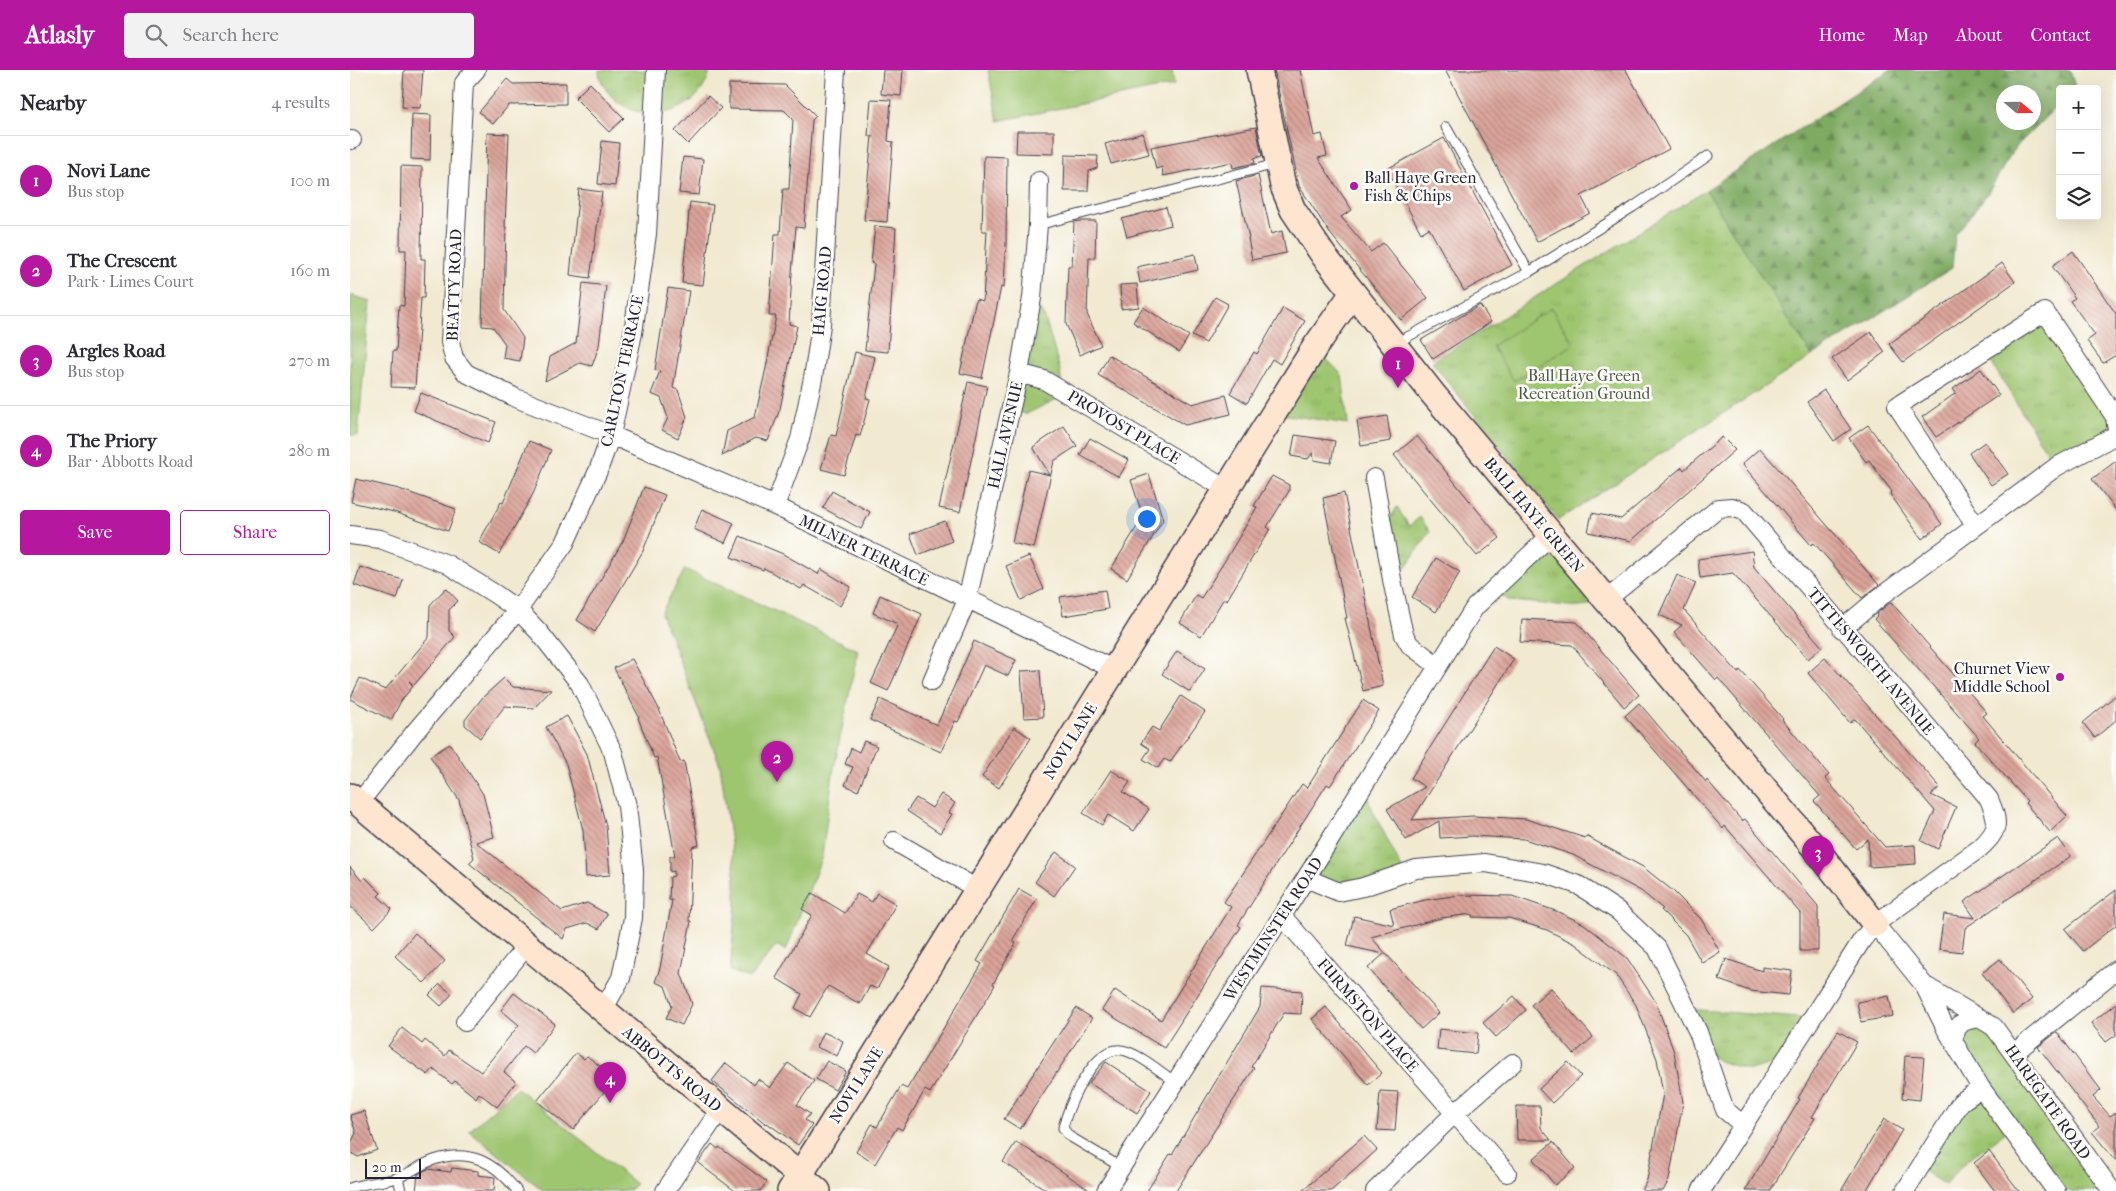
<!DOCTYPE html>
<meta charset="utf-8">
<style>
:root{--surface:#fff;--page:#f2f2f3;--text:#2b2b33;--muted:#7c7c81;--line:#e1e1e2;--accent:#b5179e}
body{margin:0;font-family:"IM FELL French Canon",serif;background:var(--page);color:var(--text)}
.controls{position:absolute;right:15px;top:15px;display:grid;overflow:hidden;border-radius:5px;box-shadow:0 5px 20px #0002}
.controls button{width:45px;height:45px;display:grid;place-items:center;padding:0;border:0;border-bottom:1px solid var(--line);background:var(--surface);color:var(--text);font:25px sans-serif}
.compass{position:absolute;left:1646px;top:15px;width:45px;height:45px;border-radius:50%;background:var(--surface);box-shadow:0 5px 20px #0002;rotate:110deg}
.scale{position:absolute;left:15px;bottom:12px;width:56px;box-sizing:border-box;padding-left:5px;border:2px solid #22223b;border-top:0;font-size:14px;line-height:18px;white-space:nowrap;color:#22223b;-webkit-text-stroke:4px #fdfcf7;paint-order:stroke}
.you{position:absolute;left:796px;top:448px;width:18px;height:18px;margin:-12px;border:4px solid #fff;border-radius:50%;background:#1a73e8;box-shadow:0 0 0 8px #1a73e833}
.badge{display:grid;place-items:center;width:32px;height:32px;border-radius:50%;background:var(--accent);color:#fff;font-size:16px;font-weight:700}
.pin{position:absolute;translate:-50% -41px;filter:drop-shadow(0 1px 2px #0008)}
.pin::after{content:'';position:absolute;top:26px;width:18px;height:15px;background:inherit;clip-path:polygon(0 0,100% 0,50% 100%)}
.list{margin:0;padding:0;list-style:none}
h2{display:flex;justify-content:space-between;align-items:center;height:65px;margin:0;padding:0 20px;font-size:21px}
h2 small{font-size:16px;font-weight:400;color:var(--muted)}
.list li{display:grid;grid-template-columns:32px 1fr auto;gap:15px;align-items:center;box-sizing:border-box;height:90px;padding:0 20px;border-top:1px solid var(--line)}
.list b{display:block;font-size:19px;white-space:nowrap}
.list p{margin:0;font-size:16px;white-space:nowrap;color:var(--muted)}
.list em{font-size:16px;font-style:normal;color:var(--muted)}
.actions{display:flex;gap:10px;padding:15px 20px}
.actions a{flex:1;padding:11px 0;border:1px solid var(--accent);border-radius:5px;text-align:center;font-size:18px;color:var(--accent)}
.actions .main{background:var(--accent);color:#fff}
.icon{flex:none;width:28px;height:28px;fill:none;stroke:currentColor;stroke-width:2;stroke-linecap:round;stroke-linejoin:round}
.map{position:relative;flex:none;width:1766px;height:1121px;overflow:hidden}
header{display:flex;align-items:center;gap:30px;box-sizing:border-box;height:70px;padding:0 25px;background:var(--accent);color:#fff}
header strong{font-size:24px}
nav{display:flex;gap:28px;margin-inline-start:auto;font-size:18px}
.search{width:350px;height:45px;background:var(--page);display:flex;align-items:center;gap:12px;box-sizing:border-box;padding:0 18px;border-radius:5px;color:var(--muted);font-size:19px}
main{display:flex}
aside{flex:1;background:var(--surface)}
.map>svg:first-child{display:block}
</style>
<header>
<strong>Atlasly</strong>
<div class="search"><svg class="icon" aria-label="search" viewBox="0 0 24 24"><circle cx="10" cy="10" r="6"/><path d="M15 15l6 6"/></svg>Search here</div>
<nav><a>Home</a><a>Map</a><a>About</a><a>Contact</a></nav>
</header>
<main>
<aside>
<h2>Nearby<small>4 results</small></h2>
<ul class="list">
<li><span class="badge">1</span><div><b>Novi Lane</b><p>Bus stop</p></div><em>100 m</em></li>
<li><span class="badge">2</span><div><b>The Crescent</b><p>Park · Limes Court</p></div><em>160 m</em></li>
<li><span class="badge">3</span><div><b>Argles Road</b><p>Bus stop</p></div><em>270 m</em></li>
<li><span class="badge">4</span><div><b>The Priory</b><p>Bar · Abbotts Road</p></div><em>280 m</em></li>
</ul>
<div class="actions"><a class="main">Save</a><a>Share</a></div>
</aside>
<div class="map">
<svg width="1766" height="1121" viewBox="0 0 1766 1121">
<defs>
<pattern id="grass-tufts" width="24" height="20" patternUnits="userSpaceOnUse" patternTransform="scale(1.25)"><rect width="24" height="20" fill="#9ec570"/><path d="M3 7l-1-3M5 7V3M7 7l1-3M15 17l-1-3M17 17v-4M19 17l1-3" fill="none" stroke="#88a962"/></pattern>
<pattern id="forest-firs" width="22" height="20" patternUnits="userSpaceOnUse" patternTransform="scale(1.25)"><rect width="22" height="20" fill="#7eaa62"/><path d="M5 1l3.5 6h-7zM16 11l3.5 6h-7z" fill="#678a52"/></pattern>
<pattern id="building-back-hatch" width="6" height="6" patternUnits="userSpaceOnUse" patternTransform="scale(1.25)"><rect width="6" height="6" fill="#dba49a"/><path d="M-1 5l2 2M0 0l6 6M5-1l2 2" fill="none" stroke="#b1857f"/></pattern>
</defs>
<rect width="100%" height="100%" fill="#fdfcf7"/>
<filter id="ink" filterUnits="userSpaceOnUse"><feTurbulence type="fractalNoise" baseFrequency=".02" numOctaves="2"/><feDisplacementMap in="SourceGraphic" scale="10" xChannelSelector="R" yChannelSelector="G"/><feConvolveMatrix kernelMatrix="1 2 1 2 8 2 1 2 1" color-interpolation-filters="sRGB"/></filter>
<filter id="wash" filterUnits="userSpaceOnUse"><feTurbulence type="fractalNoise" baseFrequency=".0096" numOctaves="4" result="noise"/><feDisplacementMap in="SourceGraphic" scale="20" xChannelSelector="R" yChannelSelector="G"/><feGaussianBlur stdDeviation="1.12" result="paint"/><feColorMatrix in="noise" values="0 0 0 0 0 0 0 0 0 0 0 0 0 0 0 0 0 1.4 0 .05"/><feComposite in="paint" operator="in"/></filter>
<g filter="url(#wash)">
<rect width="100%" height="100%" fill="#f1e9d0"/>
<!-- grass -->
<path fill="url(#grass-tufts)" stroke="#607456" d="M249,0H360C351,47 285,59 257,21C253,15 249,8 249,0Z
M1356,120L1462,286L1208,450L1082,292Z
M682,228L695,248L710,300L712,320L707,329L676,344L661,340Z
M1695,242L1766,355L1706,397L1634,281Z
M965,277L992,305L998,354L924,343Z
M1047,437L1059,456L1070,447L1080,462L1043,515L1031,449L1042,446Z
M1201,465L1256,530L1231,537L1160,531L1144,520Z
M1013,717L1023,741L1054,803L1013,817L956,808Z
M1338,939L1461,949L1434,990L1400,1000L1371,992L1355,982Z
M1630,948L1762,1121H1706L1660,1059L1616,1091L1595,1115L1569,1098L1631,1018L1603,971Z"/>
<!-- forest -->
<path fill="url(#forest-firs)" stroke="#50664e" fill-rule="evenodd" d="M1540,0H1720L1725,17L1723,19H1710V33L1664,79L1638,123L1605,165L1602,198L1462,286L1356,120ZM1654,22H1684V52H1654Z"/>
<!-- garden -->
<path fill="#9ec570" stroke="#607456" d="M638,0H822L824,15L648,51Z
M0,225L20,231L8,365H0Z
M1201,238L1224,274L1164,311L1142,276Z
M335,499L508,580L483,703L472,786L436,881L427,875L400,908L380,901L386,834L384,795L370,695L311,543Z
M167,1018L286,1114L278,1121H194L119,1061Z"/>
<g id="blocks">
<!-- building -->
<path fill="url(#building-back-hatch)" d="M54,0H73L70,38L52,37Z
M533,0H553L551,26L531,24Z
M924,0H950L964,66L972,64L977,86L968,88L1002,140L991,147L1021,182L1033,173L1078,228L1051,250L979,162L949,116Z
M1095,0H1276L1319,79L1231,126L1240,143L1187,172Z
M157,9L163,14L216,13V34L159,35L143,54L129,42Z
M240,13L274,48L259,62L225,28Z
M379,14L435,15L466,46L462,50L454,158L446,157L442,203L439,254L447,256L430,339L418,371L406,368L372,386L377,361L405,347L416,298L426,246H419L425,164H430L433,119H439L443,49L434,40L379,39Z
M358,26L371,38L338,74L325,61Z
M521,29L541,30L538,71L543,72L537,152L514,150L522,66H518Z
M62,44L81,45L80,90L61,89Z
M906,57L912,86L904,88L905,93L883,98L882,92L813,106L812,97L806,99L801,77Z
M667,61H704V84L666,83Z
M137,63L159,64L155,157H156L154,240L173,268L170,291L153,288L155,274L143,257L132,256Z
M793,63L799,84L761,94L755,74Z
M1094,68L1162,195L1114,221L1079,158L1071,163L1037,99Z
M252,71L269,73L265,116L248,114Z
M715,85L748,86L747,98L739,101L738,121H714Z
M634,86L657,87L656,173L654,218L651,217L632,308L610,303L626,229L633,231L637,161H632Z
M333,87L353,89L349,125L329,123Z
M51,96L72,97L71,189H75L74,228H71L65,318L41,317L43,281H46L49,235L54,236L56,180H50Z
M908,105L921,164L932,161L936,183L902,190L898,168H899L886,111Z
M229,119L252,122L240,208L220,205Z
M340,132L363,135L353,215L332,213Z
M816,137L821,155L777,167L772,149Z
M730,151H746L745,188H739L737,244L751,275L730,285L716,254L718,196H722L724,152Z
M525,156L546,158L538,282L515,280L524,194L521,193Z
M1723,181L1766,244V285L1753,293L1737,271L1745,265L1720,231L1725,228L1702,196Z
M845,184L848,200L790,213L787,197Z
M1652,193L1665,212L1553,292L1539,274Z
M233,213L256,216L249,276L242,296L230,293L195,311L200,287L226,273Z
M787,214L789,237L771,239L770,215Z
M318,218L339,221L323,318L328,320L337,347L328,368L312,360L318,348L311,328L301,324L310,301L305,300Z
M865,227L878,234L856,273L842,266Z
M1130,235L1141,252L1083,289L1071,270Z
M793,237L839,266L829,282L783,252Z
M933,238L955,251L930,294L922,289L897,333L880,323L904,282L907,284Z
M1521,262L1535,282L1497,310L1482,289Z
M505,282L525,287L516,328L520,329L510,366L506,365L494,405L471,399L481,365L486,366Z
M759,285L842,334L876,325L881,344L835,355L748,305Z
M1631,299L1649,325L1586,367L1572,347L1606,323L1603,319Z
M618,312L637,316L610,442L589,438Z
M1474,320L1501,359L1484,371L1457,332Z
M71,323L146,352L138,373L64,341Z
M1037,346L1041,371L1011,376L1007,351Z
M1518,355L1592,454L1572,469L1540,424L1542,422L1519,390L1516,392L1499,368Z
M714,356L727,376L704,391L684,478L662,473L678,400L700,405L683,377Z
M945,365L985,371L981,393L964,390L963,382L958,389L941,386Z
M1067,366L1150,468L1127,486L1044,385Z
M1372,367L1385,380L1281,471L1238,462L1242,443L1271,449L1332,397L1334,400Z
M740,368L779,390L769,407L730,385Z
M179,371L201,380L183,424L149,484L129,472L151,432L153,433Z
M1635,372L1658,404L1641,415L1619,383Z
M1410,378L1529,515L1512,528L1464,473L1461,475L1392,394Z
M1766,391V440L1742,409Z
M799,404L813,450L777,509L761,499L793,447L781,410Z
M922,406L939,415V421L917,457L920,459L902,488L877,530L874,528L851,566L830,553L846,525L851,528L876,489L907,437L904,436Z
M6,409L49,419L106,439L98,461L44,442L1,432Z
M294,417L315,425L293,481L245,562L227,550L273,471Z
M482,421L520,442L511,459L473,438Z
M994,423L1033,616L1013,621L995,548H997L973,428Z
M352,439L384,453L375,473L344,459Z
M595,451L602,471L568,485L560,464Z
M390,466L433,484L468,504L471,499L501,517L490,536L454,515L451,519L414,498L413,500L381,487Z
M1402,481L1404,497L1472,577L1458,589L1383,503L1350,508L1348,489Z
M679,486L694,519L671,530L656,496Z
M1086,488L1110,502L1086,542L1062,527Z
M10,497L53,510L47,529L4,515Z
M1327,505L1346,513L1334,540L1388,603L1390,600L1433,649L1432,650L1479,705L1475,708L1535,777L1565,775L1566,794L1519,797L1518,769L1506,779L1464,731L1470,726L1368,608L1366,610L1324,562L1332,555L1309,545Z
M96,518L108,531L99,540V561L105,567L64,615L59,611L63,616L51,631L41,650L0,629L10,608L35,620L79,567L80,535Z
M755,520L758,539L713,546L710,527Z
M530,525L572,544L538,621L521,613L548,554L523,543Z
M1541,532L1637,643L1633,646L1717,746L1700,762L1675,733L1677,731L1625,672L1629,668L1524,549L1527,546L1526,544Z
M1172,549L1227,552L1289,625L1274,637L1222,575L1170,572Z
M624,571L666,590L658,606L634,595L608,652L605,651L591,682L520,650L530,629L587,655Z
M1144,576L1164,589L1062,750L1123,746L1176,749L1235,768L1236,766L1293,797L1323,821L1351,849L1370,882L1352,893L1336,865L1311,840L1313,839L1291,821L1223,785L1174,769L1122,766L1090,768L1089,751L1056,770L1037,739L1075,717L1061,708Z
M827,581L855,599L840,622L812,604Z
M1475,588L1590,717L1581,725L1606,737L1588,779L1571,771L1585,741L1505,649L1500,653L1458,603Z
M282,589L308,637L330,692L334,691L349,775L342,777L339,851H341L331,903L342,934L332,955L316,948L322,936L315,916L305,912L310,898L322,830H319L320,807L324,806V801L320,802V786H325L307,687L304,688L288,648L289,647L264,598Z
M690,600L693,647L674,648L671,601Z
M154,608L163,617L201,620L184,638L155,636L130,668L115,655V650L133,627Z
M1766,625V650L1745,668L1733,653Z
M831,626L855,642L820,692L814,689L808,698L793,689L800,679L791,673L802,657L809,661Z
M1013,630L1029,641L980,716L977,714L928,791L888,855L891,857L814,978L752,940L765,920L811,950L881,837L874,832L952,714L957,718Z
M1289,633L1356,712L1357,710L1392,751L1395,749L1468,836V881H1450V843L1375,756L1373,759L1275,646Z
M217,646L237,684L256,756L260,805L236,807L233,760L216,694L196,657Z
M664,657L681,668L649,718L632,707Z
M514,671L527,676L508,721L495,715L503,697L495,694L501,678L509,682Z
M100,674L133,724L144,767L126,772L212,841L237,833L257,844L249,859L237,853L217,859L213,869L119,793L124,788L109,730L80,686Z
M761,700L780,712L773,722L799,739L784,761L758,745L752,755L733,743Z
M591,724L605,733L599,743L602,744L590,763L557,741L566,728L582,738Z
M1708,768L1721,786L1615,858L1612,882L1589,879L1594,844L1625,848L1614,832Z
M706,782L725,796L704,826L685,812Z
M0,797L12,811L15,807L31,823L28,826L42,839L24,858L0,836Z
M669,819L687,829L662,871L666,873L643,914L645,915L580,1023L575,1020L552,1060L547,1057L525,1094L506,1082L522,1054L527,1057L551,1016L557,1019L632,894L627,891Z
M1766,820V855L1733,881L1715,859Z
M462,823L495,843L507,824L522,832L527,823L546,834L517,884L539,897L527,919L520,916L510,934L478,916L460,947L445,938L452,924L426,908L462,845L452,839Z
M1110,825L1162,826L1206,841L1234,854L1277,888L1306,932L1324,982L1333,1032L1319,1110L1313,1121H1292L1297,1110L1313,1024L1307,989L1286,935L1266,905L1225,874L1197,860L1159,848L1122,847V844L1091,848L1021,867L1089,943L1071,959L1018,898L1034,884L997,876L1004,846L1044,855L1040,839L1075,830Z
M65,863L95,891L74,913L45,886Z
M1376,889L1412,901V897L1442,901L1439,925L1400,921L1369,910Z
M1650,889L1682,929L1663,944L1632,903Z
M90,914L102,924L91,936L79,925Z
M912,918L952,921L951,944L934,943L901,997L904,998L826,1121H797L820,1084L822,1085L910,937Z
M1201,918L1243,967L1224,984L1181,935Z
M164,923L205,954L183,983L174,976L154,1002L166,1012L147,1037L129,1023L126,1028L105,1011L102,1014L83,999L78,1005L38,976L52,958L72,974L75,970L95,986L99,980L131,1002L169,955L151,940Z
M1164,926L1176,940L1146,967L1133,953Z
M1539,926L1543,946L1511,952L1507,932Z
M1766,933V965L1756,972L1741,953Z
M976,937L1032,1003L1018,1015L962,949Z
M726,938L742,948L670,1059L654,1049Z
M1089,959L1128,963L1126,984L1087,980Z
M1488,961L1507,972L1462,1047L1465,1048L1420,1121H1395L1450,1029L1448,1028Z
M473,962L493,971L487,986L466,977Z
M1707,962L1751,1020L1743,1027L1760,1046L1766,1042V1091L1742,1062L1749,1056L1688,977Z
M226,983L234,989L237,986L260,1004L257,1008L262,1012L223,1060L187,1031Z
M1555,986L1574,987L1570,1030L1552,1028Z
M477,991L496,1001L485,1020L466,1009Z
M756,992L801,1021L787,1043L739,1013Z
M1218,992L1231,1006L1202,1033L1189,1019Z
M376,993L404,1015L408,1009L420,1018L438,993L464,1011L447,1035L460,1044L455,1050L462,1055L448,1075L417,1053L416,1054L362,1011Z
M1030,1021L1048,1022L1045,1061L1027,1060Z
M1166,1036H1190L1191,1058L1201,1070H1167Z
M14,1041L27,1080L8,1087L0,1082V1075L6,1063L0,1045Z
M1534,1049L1552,1060L1516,1121H1491Z
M1014,1066L1027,1080L981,1121H952Z
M666,1072L695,1090L741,1121H698L653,1092Z
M1203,1072L1225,1098L1205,1115L1183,1089Z
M362,1074L368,1079L369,1077L417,1112L410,1121H385L348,1093Z
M1639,1081L1669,1121H1645L1624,1093Z
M102,1098L128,1101V1105L145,1107L144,1121H66L68,1104L78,1099L101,1102Z"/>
</g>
</g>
<g filter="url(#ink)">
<use href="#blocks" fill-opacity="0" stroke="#414051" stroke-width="1"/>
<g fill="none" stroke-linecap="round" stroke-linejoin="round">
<!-- lane casing -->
<g stroke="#414051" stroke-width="11">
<path id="lane" d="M688,155L926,94
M1179,202L1283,137L1358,86
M1046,273L1179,202L1096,57
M771,1097L719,1066L713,1058C718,1035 746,970 776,981C792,986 811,1002 825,1012
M48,1107L51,1121
M0,1118C16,1112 33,1113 49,1107C61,1103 71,1094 84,1090C120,1078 145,1092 167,1121"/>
</g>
<!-- street casing -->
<g stroke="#414051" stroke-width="20">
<path id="street" d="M126,0L114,13L100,272L104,288L116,303L166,328L261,365L425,436L765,600
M0,70H2
M669,303L694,310L876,419
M1024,408L1043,515L1054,565L1060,575L1088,596
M425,436L450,369L463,308L471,255L486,0
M1626,456L1547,336L1695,242L1765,347L1766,355
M0,465L30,469L97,494L145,524L168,540L189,562L230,614L263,682L277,736L284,800L283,848L271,908L253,940
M1256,530L1369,438L1382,437L1394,441L1639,729C1649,753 1650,759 1630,778L1525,854L1512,870L1351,1121
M1492,559L1530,527L1706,397L1766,365
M582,611L617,530L669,303L682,228L688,155L689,111
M9,733L64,663L168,540L215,473L248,401L261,365L283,263L297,164L306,0
M544,771L627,819
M956,808L989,822L1013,817L1066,799L1135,793L1193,803L1228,815L1268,841L1307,878L1348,962L1375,1040L1392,1054
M932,846L1157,1103
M1525,854L1574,915L1596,959L1631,1018L1706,1121
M1574,915L1644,957L1762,1121
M115,952L177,875
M1603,971C1607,953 1612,950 1630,948
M1664,983L1766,900
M315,1121L370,1040
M756,1121L956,808L1125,537L1201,465
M1025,1121L1104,1044L1163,993
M1555,1121L1611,1032L1631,1018"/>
</g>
<!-- secondary casing -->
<g stroke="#414051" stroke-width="28">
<path id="secondary" d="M909,0L933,116L943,140L974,186L1083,324L1474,789L1525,854
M0,726L468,1121
M440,1121L965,277L1003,223"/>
</g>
<!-- lane -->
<use href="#lane" stroke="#fff" stroke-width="9"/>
<!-- street -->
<use href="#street" stroke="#fff" stroke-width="18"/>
<!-- secondary -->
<use href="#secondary" stroke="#fde5d0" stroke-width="25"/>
</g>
</g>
<!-- markers -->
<g fill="#b5179e" stroke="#fdfcf7" stroke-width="2">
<circle cx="1004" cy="116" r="5"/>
<circle cx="1710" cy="607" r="5"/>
</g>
<g text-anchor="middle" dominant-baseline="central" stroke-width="5" stroke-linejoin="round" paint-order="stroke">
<!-- poi labels -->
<g font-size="16" fill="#22223b" stroke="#fdfcf7" text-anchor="start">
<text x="1014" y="107">Ball Haye Green<tspan x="1014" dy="18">Fish &amp; Chips</tspan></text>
<text x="1700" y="598" text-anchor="end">Churnet View<tspan x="1700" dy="18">Middle School</tspan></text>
</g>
<!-- street labels -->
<g font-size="16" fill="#22223b" stroke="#fdfcf7">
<text transform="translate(104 215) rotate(-88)">BEATTY ROAD</text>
<text transform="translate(472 221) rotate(-85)">HAIG ROAD</text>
<text transform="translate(272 301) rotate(-78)">CARLTON TERRACE</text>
<text transform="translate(774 357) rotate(31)">PROVOST PLACE</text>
<text transform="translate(655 365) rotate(-77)">HALL AVENUE</text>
<text transform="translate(1184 445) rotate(50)">BALL HAYE GREEN</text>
<text transform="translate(514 480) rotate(26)">MILNER TERRACE</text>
<text transform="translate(1521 591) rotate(50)">TITTESWORTH AVENUE</text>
<text transform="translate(720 671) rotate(-58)">NOVI LANE</text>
<text transform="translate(923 859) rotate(-57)">WESTMINSTER ROAD</text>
<text transform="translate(1018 945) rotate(49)">FURMSTON PLACE</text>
<text transform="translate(322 999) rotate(40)">ABBOTTS ROAD</text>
<text transform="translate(506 1015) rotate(-58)">NOVI LANE</text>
<text transform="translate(1698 1032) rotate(55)">HAREGATE ROAD</text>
</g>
<!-- park labels -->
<g font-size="16" fill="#4d5b4e" stroke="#fdfcf7">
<text x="1234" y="305">Ball Haye Green<tspan x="1234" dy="18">Recreation Ground</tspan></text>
</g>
</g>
</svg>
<div class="controls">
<button>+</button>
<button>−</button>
<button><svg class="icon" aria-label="layers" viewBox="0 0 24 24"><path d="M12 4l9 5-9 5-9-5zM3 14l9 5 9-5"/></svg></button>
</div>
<svg class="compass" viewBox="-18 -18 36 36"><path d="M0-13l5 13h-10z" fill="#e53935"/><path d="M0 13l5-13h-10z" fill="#7c7c81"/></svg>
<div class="scale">20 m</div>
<div class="you"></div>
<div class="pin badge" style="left:1048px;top:318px">1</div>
<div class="pin badge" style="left:427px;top:712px">2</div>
<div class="pin badge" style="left:1468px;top:807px">3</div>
<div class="pin badge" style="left:260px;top:1033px">4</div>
</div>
</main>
